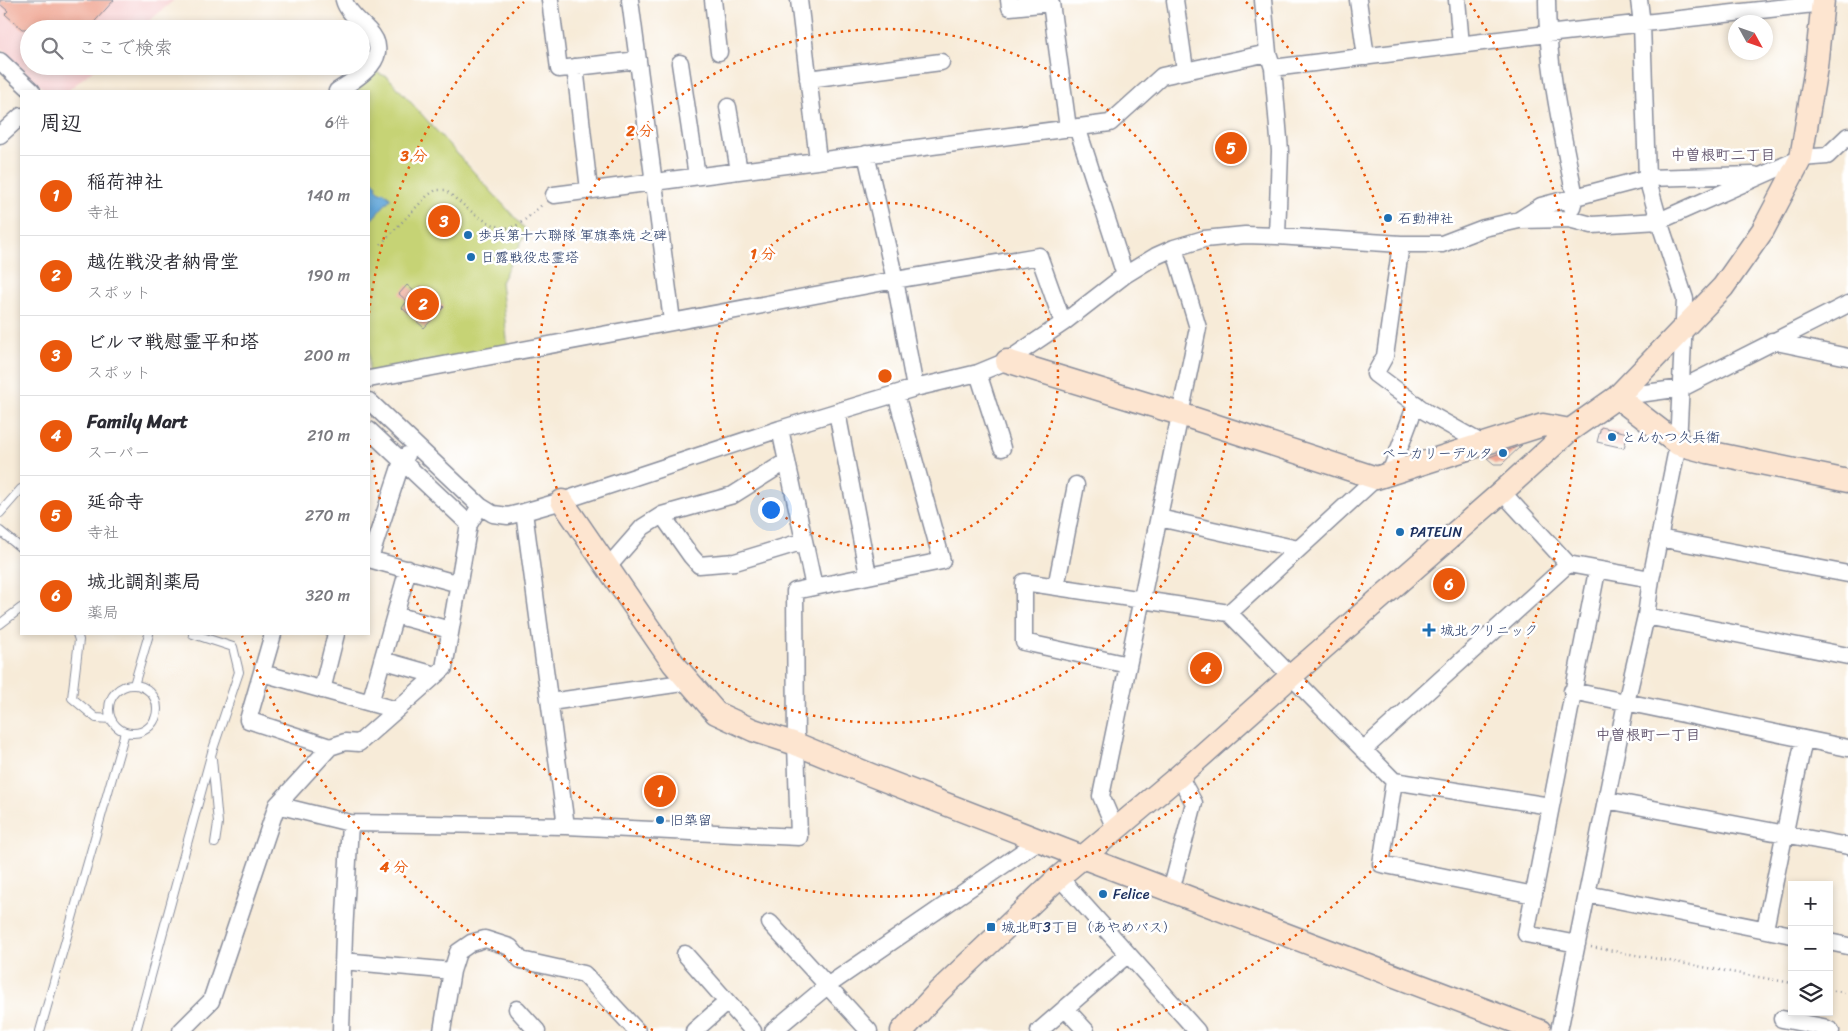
<!DOCTYPE html>
<html lang="ja">
<meta charset="utf-8">
<style>
:root{--surface:#fff;--page:#f2f2f3;--text:#2b2b33;--muted:#7c7c81;--line:#e1e1e2;--accent:#ea580c}
body{margin:0;font-family:Sriracha,"Klee One",sans-serif;background:var(--page);color:var(--text)}
.controls{position:absolute;right:15px;bottom:15px;display:grid;overflow:hidden;border-radius:0px;box-shadow:0 2px 8px #0003}
.controls button{width:45px;height:45px;display:grid;place-items:center;padding:0;border:0;border-bottom:1px solid var(--line);background:var(--surface);color:var(--text);font:25px sans-serif}
.compass{position:absolute;left:1728px;top:15px;width:45px;height:45px;border-radius:50%;background:var(--surface);box-shadow:0 2px 8px #0003;rotate:130deg}
.you{position:absolute;left:770px;top:509px;width:18px;height:18px;margin:-12px;border:4px solid #fff;border-radius:50%;background:#1a73e8;box-shadow:0 0 0 8px #1a73e833}
.badge{display:grid;place-items:center;width:32px;height:32px;border-radius:50%;background:var(--accent);color:#fff;font-size:16px;font-weight:700}
.pin{position:absolute;translate:-50% -50%;border:2px solid #fff;box-shadow:0 1px 5px #0006}
.list{margin:0;padding:0;list-style:none}
h2{display:flex;justify-content:space-between;align-items:center;height:65px;margin:0;padding:0 20px;font-size:21px}
h2 small{font-size:16px;font-weight:400;color:var(--muted)}
.list li{display:grid;grid-template-columns:32px 1fr auto;gap:15px;align-items:center;box-sizing:border-box;height:80px;padding:0 20px;border-top:1px solid var(--line)}
.list b{display:block;font-size:19px;white-space:nowrap}
.list p{margin:0;font-size:16px;white-space:nowrap;color:var(--muted)}
.list em{font-size:16px;font-style:normal;color:var(--muted)}
.icon{flex:none;width:28px;height:28px;fill:none;stroke:currentColor;stroke-width:2;stroke-linecap:round;stroke-linejoin:round}
.map{position:relative;flex:none;width:1848px;height:1031px;overflow:hidden}
.search{position:absolute;background:var(--surface);box-shadow:0 2px 8px #0003;left:20px;top:20px;width:350px;height:55px;display:flex;align-items:center;gap:12px;box-sizing:border-box;padding:0 18px;border-radius:28px;color:var(--muted);font-size:19px}
.panel{position:absolute;background:var(--surface);box-shadow:0 2px 8px #0003;left:20px;top:90px;width:350px;height:545px;border-radius:0px}
.map>svg:first-child{display:block}
</style>
<div class="map">
<svg width="1848" height="1031" viewBox="0 0 1848 1031">
<rect width="100%" height="100%" fill="#fff"/>
<filter id="ink" filterUnits="userSpaceOnUse"><feTurbulence type="fractalNoise" baseFrequency=".02" numOctaves="2"/><feDisplacementMap in="SourceGraphic" scale="10" xChannelSelector="R" yChannelSelector="G"/><feConvolveMatrix kernelMatrix="1 2 1 2 8 2 1 2 1" color-interpolation-filters="sRGB"/></filter>
<filter id="wash" filterUnits="userSpaceOnUse"><feTurbulence type="fractalNoise" baseFrequency=".0096" numOctaves="4" result="noise"/><feDisplacementMap in="SourceGraphic" scale="20" xChannelSelector="R" yChannelSelector="G"/><feGaussianBlur stdDeviation="1.12" result="paint"/><feColorMatrix in="noise" values="0 0 0 0 0 0 0 0 0 0 0 0 0 0 0 0 0 1.4 0 .05"/><feComposite in="paint" operator="in"/></filter>
<g filter="url(#wash)">
<rect width="100%" height="100%" fill="#f7ebd8"/>
<!-- built -->
<path fill="#f7cfd0" d="M0,0H174L140,29H29V66H97L68,91H45L0,48Z"/>
<!-- green -->
<path fill="#c6d375" stroke="#70816a" d="M375,72L388,77L527,231L501,282L508,349L369,372V91H349Z"/>
<!-- water -->
<path fill="#65a7d9" stroke="#406b9c" d="M370,179L377,185L376,188L381,193L383,191L391,198L372,219L369,216V180Z"/>
<g id="blocks">
<!-- building -->
<path fill="#f0a895" d="M0,0H114L88,29H22L5,14L8,11L0,4Z
M407,285L415,292L421,286L444,307L424,328L402,308L407,301L399,294Z
M1601,427L1628,433L1624,448L1597,442Z
M1522,445L1502,464H1494L1487,458Z"/>
</g>
</g>
<g filter="url(#ink)">
<use href="#blocks" fill-opacity="0" stroke="#898d9b" stroke-width="1"/>
<g fill="none" stroke-linecap="round" stroke-linejoin="round">
<!-- lane casing -->
<g stroke="#898d9b" stroke-width="10">
<path id="lane" d="M0,513L21,489
M0,531L21,548
M0,624L21,608
M77,634L79,640L72,698L96,718L111,719
M109 709a24 24 0 1 1 48 0a24 24 0 1 1-48 0Z
M134,685L149,634
M212,759L218,823L215,843
M40,1031L125,732
M136,1031L212,752L239,672L233,647L193,634"/>
</g>
<!-- street casing -->
<g stroke="#898d9b" stroke-width="19">
<path id="street" d="M550,0L559,69L638,60
M630,0L672,321
M713,0L719,52
M799,0L818,160
M1009,0L1010,7L1051,3L1068,128
M1175,0L1185,70
M1263,0L1268,53L1273,68L1280,151L1277,236
M1358,0L1366,57
M1457,0L1461,45
M1547,0C1547,67 1562,131 1575,197L1572,207
M0,61L32,91
M680,63L697,176
M575,67L589,190
M1273,68L1547,34L1823,3
M808,79L941,62
M337,91C357,79 395,57 368,30C360,21 347,12 344,0
M728,107L739,171
M1077,127L1125,275
M0,135L21,116
M866,154L895,280L915,388
M554,195L1110,123L1162,76L1268,53
M1519,220L1541,206L1647,178L1754,175
M1401,244L1385,356L1375,374L1426,412L1483,444
M1772,341L1848,357
M978,373L1002,448
M369,379L895,280L1039,256L1063,323
M1617,397L1682,388L1848,304
M369,401L480,506L493,514L508,516L524,512L562,501L780,429L915,388L978,373L1007,361L1063,323L1125,275L1156,256L1174,248L1204,239L1245,235L1277,236L1401,244H1442L1484,228L1519,220L1569,219L1592,225L1659,221L1801,158L1827,156L1848,136
M837,412L868,575
M369,430L469,524
M1390,473L1416,404
M1502,492L1568,564L1651,579
M524,512L566,826
M662,515L691,556L699,565L735,562L804,541
M1159,518L1298,549
M1659,538L1848,574
M370,558L402,461L407,455
M369,559L459,584
M607,568L643,527L662,515L733,495L787,461
M814,587L942,561L896,394
M1056,587L1076,485
M1229,613L1376,478
M395,615L450,630
M1646,616L1848,656
M273,634L248,720L330,747
M382,660L435,675
M1128,665L1024,642V582L1229,613L1394,781L1381,864L1534,895
M262,673L396,710
M322,690L336,634
M1572,691L1848,748
M550,702L689,682
M370,703L408,569
M1363,750L1568,564
M1394,781L1550,806
M1606,800L1848,846
M277,805L350,823L566,826L799,837L796,744L795,591L814,587L780,429
M1116,831L1101,796L1198,328L1174,248
M1059,877L1197,1031
M1171,891L1194,803L1179,776
M1587,894L1792,935
M770,923L869,1031
M1765,929L1804,739
M1829,942L1848,946
M1577,944L1526,934L1597,571
M685,954L753,1031
M343,961L452,971
M1065,1008L1086,1031
M517,1009L537,1031
M1782,1019L1823,1027L1831,1031
M181,1031L211,1001L277,805L330,747L345,742L359,743L444,668L469,524L480,506
M341,1031L344,934L350,823
M442,1031L452,971L458,952L471,943L485,939L510,947L521,960L584,974L637,1031
M694,1031L727,1002
M773,1031L827,986L1040,840
M1039,1031L1128,954
M1559,1031L1626,703L1646,616L1651,579L1678,444L1685,299L1659,221L1647,178L1642,24L1639,0"/>
</g>
<!-- secondary casing -->
<g stroke="#898d9b" stroke-width="25">
<path id="secondary" d="M1007,361L1180,414L1376,478L1543,425L1570,430
M1617,397L1678,444L1708,452L1848,481
M562,501L673,663L716,713L753,730L796,744L871,775L1082,857L1540,1031
M902,1031L939,991L1059,877L1179,776L1290,677L1502,492L1570,430L1617,397L1723,287L1763,230L1801,158L1816,67L1823,0"/>
</g>
<!-- path -->
<path stroke="#898d9b" stroke-width="2.5" stroke-dasharray="1 4" stroke-linecap="butt" d="M381,244L427,196L436,190H445C462,203 493,235 515,226C523,223 536,210 543,204
M1591,947L1792,983
M1829,990L1848,993"/>
<!-- lane -->
<use href="#lane" stroke="#fff" stroke-width="8"/>
<!-- street -->
<use href="#street" stroke="#fff" stroke-width="16"/>
<!-- secondary -->
<use href="#secondary" stroke="#fde5d0" stroke-width="22"/>
</g>
</g>
<!-- distance rings -->
<g fill="none" stroke="#e8590c" stroke-width="2.5" stroke-dasharray="2.5 5">
<circle cx="885" cy="376" r="173"/>
<circle cx="885" cy="376" r="347"/>
<path d="M369 313A520 520 0 0 1 524 2M1246 2A520 520 0 1 1 369 439"/>
<path d="M653 1030A694 694 0 0 1 242 636M1470 3A694 694 0 0 1 1117 1030"/>
</g>
<!-- markers -->
<g fill="#1f6fb2" stroke="#fff" stroke-width="2">
<circle cx="1388" cy="218" r="5"/>
<circle cx="468" cy="235" r="5"/>
<circle cx="471" cy="257" r="5"/>
<circle cx="1612" cy="437" r="5"/>
<circle cx="1503" cy="453" r="5"/>
<circle cx="1400" cy="532" r="5"/>
<path d="M1426.5 622.5h5v5h5v5h-5v5h-5v-5h-5v-5h5z"/>
<circle cx="660" cy="820" r="5"/>
<circle cx="1103" cy="894" r="5"/>
<rect x="986" y="922" width="10" height="10" rx="2.5"/>
</g>
<g text-anchor="middle" dominant-baseline="central" stroke-width="5" stroke-linejoin="round" paint-order="stroke">
<!-- poi labels -->
<g font-size="14" fill="#1b2f5e" stroke="#fff" text-anchor="start">
<text x="1398" y="218">石動神社</text>
<text x="478" y="235">歩兵第十六聯隊 軍旗奉焼 之碑</text>
<text x="481" y="257">日露戦役忠霊塔</text>
<text x="1622" y="437">とんかつ久兵衛</text>
<text x="1493" y="453" text-anchor="end">ベーカリーデルタ</text>
<text x="1410" y="532">PATELIN</text>
<text x="1440" y="630">城北クリニック</text>
<text x="670" y="820">旧築留</text>
<text x="1113" y="894">Felice</text>
<text x="1001" y="927">城北町3丁目（あやめバス）</text>
</g>
<!-- neighbourhood labels -->
<g font-size="15" font-weight="bold" fill="#665971" stroke="#fff">
<text x="1723" y="155">中曽根町二丁目</text>
<text x="1648" y="735">中曽根町一丁目</text>
</g>
</g>
<circle cx="885" cy="376" r="8" fill="#e8590c" stroke="#fff" stroke-width="2.5"/>
<g font-size="15" text-anchor="middle" font-weight="bold" fill="#e8590c" stroke="#fff" stroke-width="5" stroke-linejoin="round" paint-order="stroke">
<text x="640" y="136">2 分</text>
<text x="414" y="161">3 分</text>
<text x="763" y="259">1 分</text>
<text x="394" y="872">4 分</text>
</g>
</svg>
<div class="controls">
<button>+</button>
<button>−</button>
<button><svg class="icon" aria-label="layers" viewBox="0 0 24 24"><path d="M12 4l9 5-9 5-9-5zM3 14l9 5 9-5"/></svg></button>
</div>
<svg class="compass" viewBox="-18 -18 36 36"><path d="M0-13l5 13h-10z" fill="#e53935"/><path d="M0 13l5-13h-10z" fill="#7c7c81"/></svg>
<div class="you"></div>
<div class="pin badge" style="left:660px;top:791px">1</div>
<div class="pin badge" style="left:423px;top:304px">2</div>
<div class="pin badge" style="left:444px;top:221px">3</div>
<div class="pin badge" style="left:1206px;top:668px">4</div>
<div class="pin badge" style="left:1231px;top:148px">5</div>
<div class="pin badge" style="left:1449px;top:584px">6</div>
<div class="search"><svg class="icon" aria-label="search" viewBox="0 0 24 24"><circle cx="10" cy="10" r="6"/><path d="M15 15l6 6"/></svg>ここで検索</div>
<section class="panel">
<h2>周辺<small>6件</small></h2>
<ul class="list">
<li><span class="badge">1</span><div><b>稲荷神社</b><p>寺社</p></div><em>140 m</em></li>
<li><span class="badge">2</span><div><b>越佐戦没者納骨堂</b><p>スポット</p></div><em>190 m</em></li>
<li><span class="badge">3</span><div><b>ビルマ戦慰霊平和塔</b><p>スポット</p></div><em>200 m</em></li>
<li><span class="badge">4</span><div><b>Family Mart</b><p>スーパー</p></div><em>210 m</em></li>
<li><span class="badge">5</span><div><b>延命寺</b><p>寺社</p></div><em>270 m</em></li>
<li><span class="badge">6</span><div><b>城北調剤薬局</b><p>薬局</p></div><em>320 m</em></li>
</ul>
</section>
</div>
